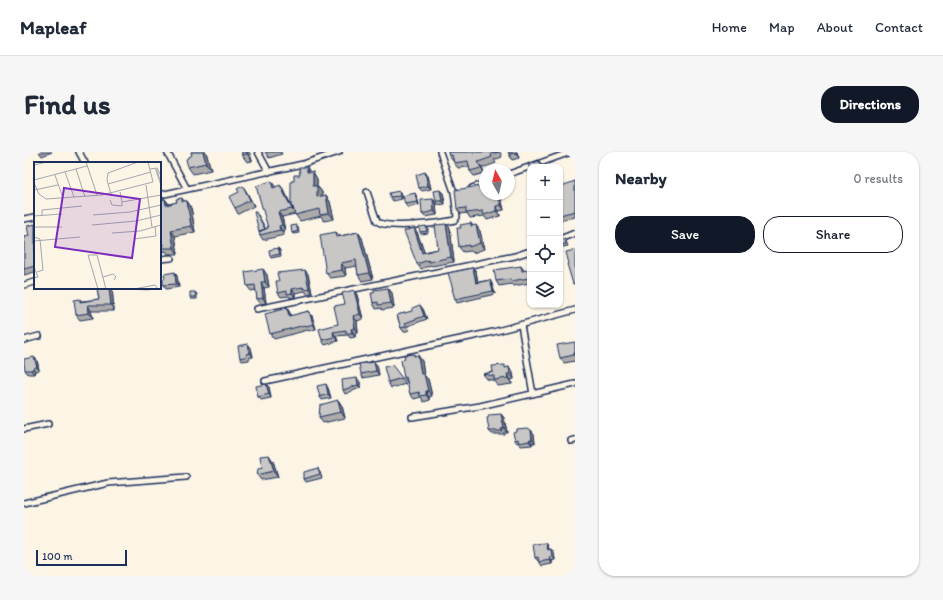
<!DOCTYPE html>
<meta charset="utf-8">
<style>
:root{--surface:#fff;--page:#f6f6f7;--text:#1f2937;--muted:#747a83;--line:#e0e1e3;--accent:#111827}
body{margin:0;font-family:Itim,sans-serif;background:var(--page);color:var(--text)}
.controls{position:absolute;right:12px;top:12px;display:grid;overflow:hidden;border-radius:8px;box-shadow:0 1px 3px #0004}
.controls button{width:36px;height:36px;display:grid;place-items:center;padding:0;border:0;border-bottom:1px solid var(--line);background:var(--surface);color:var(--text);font:20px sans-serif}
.compass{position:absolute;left:455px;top:12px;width:36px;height:36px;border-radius:50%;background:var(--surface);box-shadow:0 1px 3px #0004;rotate:352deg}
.scale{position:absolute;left:12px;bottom:10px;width:91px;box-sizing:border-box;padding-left:4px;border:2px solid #1b2f5e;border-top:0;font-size:11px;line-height:14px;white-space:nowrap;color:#1b2f5e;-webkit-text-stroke:3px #fcf5e5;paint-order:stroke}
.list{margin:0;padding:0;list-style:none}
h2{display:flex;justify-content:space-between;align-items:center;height:52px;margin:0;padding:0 16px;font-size:17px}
h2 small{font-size:13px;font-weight:400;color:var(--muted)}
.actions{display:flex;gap:8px;padding:12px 16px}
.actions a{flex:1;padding:9px 0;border:1px solid var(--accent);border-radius:16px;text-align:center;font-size:14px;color:var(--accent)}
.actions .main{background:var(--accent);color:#fff}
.icon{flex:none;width:22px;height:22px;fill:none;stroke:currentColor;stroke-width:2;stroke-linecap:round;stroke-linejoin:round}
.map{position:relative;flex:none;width:551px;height:424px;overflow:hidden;border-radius:16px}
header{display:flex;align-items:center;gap:24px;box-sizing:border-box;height:56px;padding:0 20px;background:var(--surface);border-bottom:1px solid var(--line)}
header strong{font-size:19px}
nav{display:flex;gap:22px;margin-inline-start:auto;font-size:14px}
.intro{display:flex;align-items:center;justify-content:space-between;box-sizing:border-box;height:96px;padding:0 24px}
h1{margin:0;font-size:28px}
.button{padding:10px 18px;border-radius:16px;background:var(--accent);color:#fff;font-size:14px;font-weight:700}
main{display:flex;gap:24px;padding:0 24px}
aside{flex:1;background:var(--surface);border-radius:16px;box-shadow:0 1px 3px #0004}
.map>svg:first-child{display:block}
</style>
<header>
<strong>Mapleaf</strong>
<nav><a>Home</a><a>Map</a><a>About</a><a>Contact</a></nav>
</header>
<div class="intro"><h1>Find us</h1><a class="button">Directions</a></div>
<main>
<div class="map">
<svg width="551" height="424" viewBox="0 0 551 424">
<rect width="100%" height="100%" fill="#fcf5e5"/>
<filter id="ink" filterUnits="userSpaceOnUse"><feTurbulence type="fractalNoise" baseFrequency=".025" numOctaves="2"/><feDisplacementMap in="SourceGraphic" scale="8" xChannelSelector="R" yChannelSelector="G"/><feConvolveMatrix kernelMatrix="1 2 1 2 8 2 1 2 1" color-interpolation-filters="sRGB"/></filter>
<g filter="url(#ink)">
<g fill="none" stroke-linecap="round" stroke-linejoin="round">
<!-- street casing -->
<g stroke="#1b2f5e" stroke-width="8">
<path id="street" d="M55,0L61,11
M143,0L163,37
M234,0L245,20
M416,0L430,40H432
M485,22L547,0
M448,36L461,31
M343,40L353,69C362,78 418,71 431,68L433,65L430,40
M136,43L279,12L315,0
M0,67L11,65
M536,87L551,81
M136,107L147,106
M0,133L11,130
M233,157L491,104L506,99
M497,173L509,242
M0,188L15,184
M241,229L469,180L551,158
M388,265L456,254L551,232
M0,277L24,272
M547,289L551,288
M0,351L84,331L162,325"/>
</g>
<!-- street -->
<use href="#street" stroke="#fcf5e5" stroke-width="5"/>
</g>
<!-- wall -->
<path fill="#acabaa" stroke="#1b2f5e" d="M15,0H28L18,4Z
M167,0H182L187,18L169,22L164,15L168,3Z
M218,0L226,2L228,9L223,10L218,3Z
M241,0H257L258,2L245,6Z
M424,0H476L478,5L470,8L472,11L458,16L460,21L450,24L446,19L445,15L434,16L430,11V9H429L425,4Z
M493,0L495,6L488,8L485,2Z
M286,20H289L293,27V34L298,40V44L302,43L306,50L310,67L300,69L297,64L276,69L271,62L258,65L261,78L259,79L260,83L239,88L236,83L235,79L234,63L242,77L244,76L247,29L251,35L260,38L267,54L270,29L276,23Z
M404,24L407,37L398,39L395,36Z
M551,29V65L536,68V37H538Z
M458,37L476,42L480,58L475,59L476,64L463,68L460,64L446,66L443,61L437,62L433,57Z
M222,39L230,54L214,62L211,56Z
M375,39L378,42V47L369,49L366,45Z
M419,41L421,52L414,53L412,49Z
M393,45L395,53L384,56L381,52Z
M158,46L160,49H163L167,55L171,80L151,84L154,102H144L142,99L136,100V48L141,47L145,52L153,50Z
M409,47L412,51L413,63L401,65L398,62Z
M447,71L449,74L456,79L460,97L449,101L447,99L439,100L435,95L437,76Z
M11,72V120L0,123V85L5,84Z
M422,72L426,76L430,110L408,114L407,113L397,117L393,112V80L400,100L414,97Z
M402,74L404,76V81L397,82L396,80Z
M274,75L275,81L269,82L268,81Z
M312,80L316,84L334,80L338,86L349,127L338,129L334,123L333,114L321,116L322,124L306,126L302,121Z
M542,89L544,94L539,95L537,93Z
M254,96L256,98L257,104L247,106L246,104Z
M497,114L500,118L506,121V131L490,134L488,132L475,134L472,129Z
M449,116L452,119L454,130L466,128L468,132L471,142L433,151L431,147L429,137Z
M239,117L243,123L245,135L240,136L242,151L237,152L233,147L232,138L227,139L223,134Z
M284,122L288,141L283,142L281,139L271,141V145L266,146L265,144L257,145L254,141Z
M153,124L155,135L142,137L139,133Z
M73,136H88L90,159H67L69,166L56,168L52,163L56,147L58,149L75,147Z
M112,136H127V137L114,138Z
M364,136L368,141L370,156L358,158L357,156L352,157L349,151L350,141Z
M330,138L333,143L339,167L333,169L334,181L331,182V185L326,186L324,183L312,184L314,189L301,193L298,188L314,172L321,152Z
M171,140L173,142V147H167L166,145Z
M263,156L266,161L267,164L285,159L288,164L292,177L285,179L284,178L250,187L246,182Z
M399,157L403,167L384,174L385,178L380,180L377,176L373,163Z
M551,190V209L540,211L536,206Z
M224,192L227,196L229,205L225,206V208L218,209L216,206Z
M390,202L391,204L398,209L400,223L404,227L408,244L405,245L406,248L400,250L397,245L390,247L386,242L384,232L380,226L381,207Z
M10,205L13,208L15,218L11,219L10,222H4L1,218Z
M353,213L355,223L339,226L337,222Z
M485,215L489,221L490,227L487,228L488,232L474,234L471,229L463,227L459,222L469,220Z
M378,226L382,232L367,236L364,230Z
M336,230V236L321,242L319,238Z
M242,232L245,235L247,246L237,248L234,245Z
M304,236L307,246L298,248L296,245Z
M314,248L318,254L321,266L299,271L295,265Z
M477,262L480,266L483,280H480V282H468L465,279Z
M507,278L510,282L511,291H508V293L497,294L495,291H493L491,288Z
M249,309L254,325L237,328L233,323L238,316Z
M296,320L298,326L282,330L280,327Z
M522,391L524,394L525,398L527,397L530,401L531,408L528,409V412L518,414L515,409H514L511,406Z"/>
<!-- shaded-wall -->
<path fill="#8c8b8b" stroke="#1b2f5e" d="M179,0H182L187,18L182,11Z
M222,0H225L226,2L228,9Z
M491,0H493L495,6L492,1Z
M515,9L519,14L520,15H518Z
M454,10L458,16L460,21L457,16Z
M283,15L287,22L283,20Z
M289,20L293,27V34L298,40V51L293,45L289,34Z
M401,20L404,24L407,37L404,34Z
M247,29L251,34L253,41L249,36Z
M256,33L260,38L271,62L268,57Z
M219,34L222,39L230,54L226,48Z
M416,38L419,41L421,52L418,49Z
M375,39L378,42V47L376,44Z
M391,41L393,45L395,53L393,50Z
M474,42H476L480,58L477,53Z
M302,43L306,50L310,67L305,61Z
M141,47L145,53H142Z
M409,47L412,51L413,63L410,59Z
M163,49L167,55L171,80L167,74Z
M472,54L475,59L476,64L472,59Z
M254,60L258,65L261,78L258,73Z
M422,72L426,76L430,110L427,105Z
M452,73L456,79L460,97L456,91Z
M255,74L259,79L260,83L256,78Z
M390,76L393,80L402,105L398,101Z
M147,78L151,84L154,102L150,96Z
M334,80L338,86L349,127L345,121Z
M317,111L321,116L322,124L318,118Z
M449,116L452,119L454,134L452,131Z
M239,117L243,123L245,135L241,130Z
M281,118L284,122L288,141L285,136Z
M504,118L506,121V127L505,126Z
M151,120L153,124L155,135L152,132Z
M466,128L468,132L471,142L469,139Z
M237,130L240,136L242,151L239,146Z
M85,136H88L90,159L87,153Z
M364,136L368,141L370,156L367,151Z
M268,137L271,141V145L268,141Z
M330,138L333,143L339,167L336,162Z
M64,153L67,159L69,166L65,161Z
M396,153L399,157L403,167L400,164Z
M263,156L266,161L268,169L265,164Z
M285,159L288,164L292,177L289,172Z
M329,164L333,169L334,181L331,176Z
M327,177L331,182V185L328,181Z
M309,180L312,184L314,189L310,185Z
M224,192L227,196L229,205L226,201Z
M394,203L398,209L400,223L404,227L408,244L404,239L397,222Z
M10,205L13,208L15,218L13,215Z
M350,210L353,213L355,223L352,219Z
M485,215L489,221L490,227L486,222Z
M9,216L11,219L10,222L7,218Z
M483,222L487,228L488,232L484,226Z
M333,226L336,230V236L334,233Z
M242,232L245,235L247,246L245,242Z
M302,232L304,236L307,246L304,242Z
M402,239L405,245L406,248L402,243Z
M314,248L318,254L321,266L317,260Z
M477,262L480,266L483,280L480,276Z
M507,278L510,282L511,291L508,287Z
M506,287L508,291V293L505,289Z
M245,303L249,309L254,325L250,319Z
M522,391L524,394L527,402L524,398Z
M527,397L530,401L531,408L528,404Z
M525,405L528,409V412L526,408Z"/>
<!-- building -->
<path fill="#c8c7c6" stroke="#1b2f5e" d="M167,0H179L182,11L164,15L162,7L168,3Z
M218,0H222L223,2L218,3Z
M424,0H474L467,2L468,5L454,10L457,16L446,19L444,9L430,11L428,3L425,4Z
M484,0H491L492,1L485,2Z
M515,9L518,15H506V17L504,13Z
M275,15H283V20H289V34H293V45L302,43L305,61L296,63L295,57L271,63L269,55H267V29H270V23H276Z
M401,20L404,34L395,36L392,23Z
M247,29L249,36L256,33L268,57L254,60L258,73L255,74L256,78L236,83L235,80L244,76L232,34Z
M551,29V59L536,63V37H538V34Z
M219,34L226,48L211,56L205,45L215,40L213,37Z
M455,34L456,37H461V42H474L477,53L472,54V59L460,63L459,59L442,61V56L433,57L431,38Z
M416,38L418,49H412L410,39Z
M375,39L376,44L366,45L365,41Z
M391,41L393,50L381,52L379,44Z
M158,46V49H163L167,74L147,78L150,96H140L139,92L136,93V48L141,47L142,53L153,50L152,47Z
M409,47L410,59L398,62L397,48Z
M230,60H232L241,77L235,79Z
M447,71V74L452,73L456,91L445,95V93L435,95L433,76H437L436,73Z
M11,72V114L0,117V85L5,84L3,74Z
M422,72L427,105L405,110L404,108L393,112L380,79L390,76L398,101L414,97L411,73Z
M272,73L274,79L268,81L267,74Z
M402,74L403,79L396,80L395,75Z
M312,80L313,85L334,80L345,121L334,123L332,108L317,111L318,118L302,121L296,83Z
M541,87L542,92L537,93L536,89Z
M254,96L256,102L246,104L245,98Z
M551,98V132H549L543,112H545L542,100Z
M497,114L498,119L504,118L505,126L487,129L486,127L472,129L470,118Z
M449,116L452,131L466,128L469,139L431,147L428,137H429L424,121Z
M239,117L241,130H237L239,146L233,147L231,133L223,134L221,120Z
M281,118L285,136L280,137L279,135L268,137V141L263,142V139L254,141L252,129H255L253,121Z
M151,120L152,132L139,133V127L141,126L140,122Z
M73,136H85L87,153H64L65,161L52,163L50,148L56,147V150L75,147Z
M364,136L367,151L354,153V150L349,151L347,141H350V138Z
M330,138L336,162L329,164L331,176L327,177L328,181H322V178L309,180L310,185L298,188L295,177L314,172L310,154L321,152L318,141Z
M166,140H171L172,145H166Z
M396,153L400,164L381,171L383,174L377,176L373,163L388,159V156Z
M263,156L265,164L285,159L289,172L282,174L281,173L246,182L241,162Z
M551,190V201H550V203L536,206L533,193Z
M224,192L226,201L222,202L223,204L216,206L214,194Z
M390,202V204L394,203L397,222H400L404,239H402V243L396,244L395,240L386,242L382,225L380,226L377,208L381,207L380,203Z
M10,205L13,215L9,216L7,218H1L0,211V207Z
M350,210L352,219L337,222L335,212Z
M368,213L378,226L364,230L360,215Z
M481,213V216L485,215L486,222H483L484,226L470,228V224L459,222L469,220L468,214Z
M333,226L334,233L319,238L318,228Z
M242,232L245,242L234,245L232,234Z
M302,232L304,242L296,245L293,234Z
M314,248L317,260L295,265L296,253Z
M477,262L480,276L477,277L478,279H465L463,266L465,265V263Z
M504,276L507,278L508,287H506L505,289L495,291L494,287L491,288L489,280L492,279V277Z
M245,303L250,319L233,323L234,317L238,316L236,304Z
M294,316L296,322L280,327V320Z
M522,391L524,398L527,397L528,404L525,405L526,408L515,410L514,405L511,406L509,392Z"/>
</g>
<!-- overview -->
<g transform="translate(10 10)">
<rect width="127" height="127" fill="#fcf5e5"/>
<path fill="none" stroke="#b2b4b8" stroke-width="2" d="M122,7L127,22"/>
<path fill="none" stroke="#a2a6af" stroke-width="1" d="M52,0L63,33M0,3L13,0M42,7L51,35M116,7L123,6L127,14M31,10L40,35M21,13L29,36M0,18L53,4M0,21L5,32L12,37L68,33L119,20L114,0M74,22L117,10M112,23L118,65M0,28L24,23M86,30L88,40L127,33M77,32L73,18L74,11L104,0M76,38L78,43L88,44V40M59,53L96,50L127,43M0,54L28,52M8,54V48L48,44M58,63L102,59L127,53M0,65H28M78,71L106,69L127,63M0,75L6,77L9,108L3,110M100,77L122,74L121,64M0,79L46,75M0,105L4,115L0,116M69,115L79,112L82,115L80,118M64,127L54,93H63L72,127M100,127L121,123L124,127"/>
<path fill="#7b2cbf" fill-opacity="0.15" stroke="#7b2cbf" stroke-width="2" d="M30,26L106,37L98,96L21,85Z"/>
<rect width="127" height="127" fill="none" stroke="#1b2f5e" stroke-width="2"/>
</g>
</svg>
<div class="controls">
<button>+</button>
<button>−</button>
<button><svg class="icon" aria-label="locate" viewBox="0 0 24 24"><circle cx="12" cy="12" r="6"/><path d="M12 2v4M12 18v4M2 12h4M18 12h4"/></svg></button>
<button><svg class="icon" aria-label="layers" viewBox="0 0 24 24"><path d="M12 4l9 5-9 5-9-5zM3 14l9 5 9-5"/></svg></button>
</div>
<svg class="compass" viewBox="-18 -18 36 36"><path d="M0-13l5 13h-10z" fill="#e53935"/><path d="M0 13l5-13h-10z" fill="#747a83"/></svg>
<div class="scale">100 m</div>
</div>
<aside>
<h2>Nearby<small>0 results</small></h2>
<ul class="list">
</ul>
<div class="actions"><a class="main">Save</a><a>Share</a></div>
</aside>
</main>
